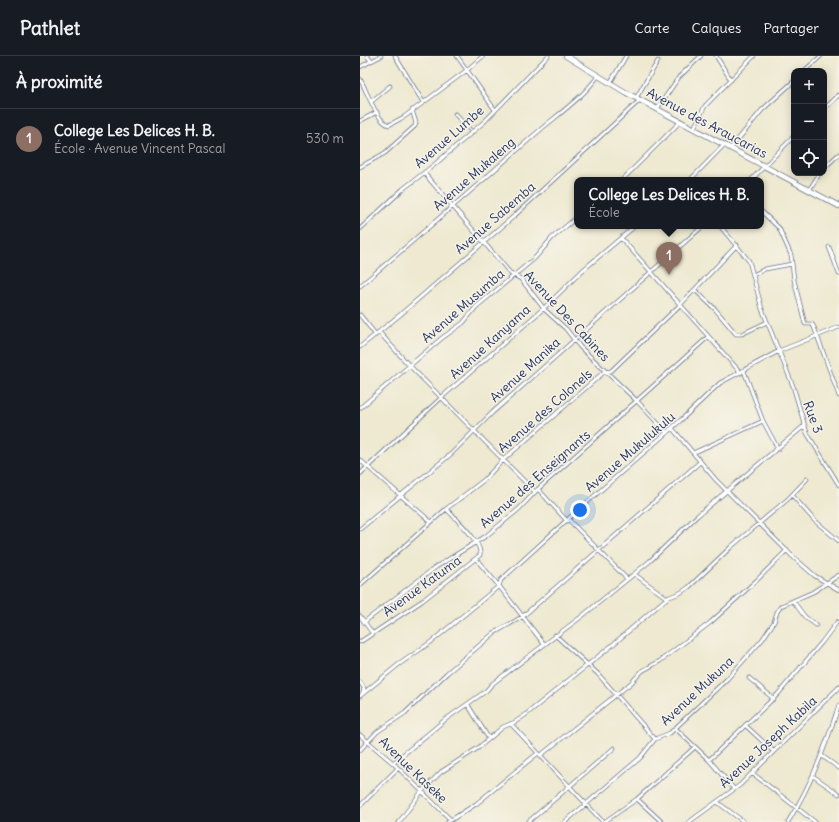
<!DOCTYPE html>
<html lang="fr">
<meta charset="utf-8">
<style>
:root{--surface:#171b24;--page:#20242c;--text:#f1f3f6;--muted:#9ea1a6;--line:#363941;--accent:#1f6fb2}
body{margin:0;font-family:Delius,sans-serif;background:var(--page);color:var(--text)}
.controls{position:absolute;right:12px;top:12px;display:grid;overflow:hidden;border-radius:8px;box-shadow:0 2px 10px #0003}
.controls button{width:36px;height:36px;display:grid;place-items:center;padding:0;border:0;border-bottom:1px solid var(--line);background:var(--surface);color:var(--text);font:20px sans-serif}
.you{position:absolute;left:220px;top:454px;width:14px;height:14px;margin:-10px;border:3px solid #fff;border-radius:50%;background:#1a73e8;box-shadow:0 0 0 6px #1a73e833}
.badge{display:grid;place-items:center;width:26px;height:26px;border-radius:50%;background:var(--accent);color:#fff;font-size:13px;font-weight:700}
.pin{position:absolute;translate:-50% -33px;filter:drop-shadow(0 1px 2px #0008)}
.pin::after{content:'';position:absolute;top:21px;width:14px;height:12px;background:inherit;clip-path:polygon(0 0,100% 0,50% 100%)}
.popup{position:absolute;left:214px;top:121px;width:190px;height:52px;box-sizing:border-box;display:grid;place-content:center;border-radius:8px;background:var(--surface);filter:drop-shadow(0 1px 3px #0005);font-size:13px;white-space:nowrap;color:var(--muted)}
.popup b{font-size:15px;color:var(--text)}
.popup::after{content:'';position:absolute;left:50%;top:100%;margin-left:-8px;border:8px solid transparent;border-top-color:var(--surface)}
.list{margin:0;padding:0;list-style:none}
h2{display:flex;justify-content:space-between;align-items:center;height:52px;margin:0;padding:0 16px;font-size:17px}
h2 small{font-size:13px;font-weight:400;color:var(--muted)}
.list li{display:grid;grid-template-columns:26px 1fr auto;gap:12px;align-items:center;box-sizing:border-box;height:60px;padding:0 16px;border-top:1px solid var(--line)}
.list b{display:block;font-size:15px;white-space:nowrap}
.list p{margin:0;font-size:13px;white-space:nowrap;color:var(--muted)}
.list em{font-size:13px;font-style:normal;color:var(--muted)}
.icon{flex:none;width:22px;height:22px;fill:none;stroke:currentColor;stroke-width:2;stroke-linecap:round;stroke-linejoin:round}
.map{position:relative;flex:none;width:479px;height:766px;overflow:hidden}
header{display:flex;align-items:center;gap:24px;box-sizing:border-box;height:56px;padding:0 20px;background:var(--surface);border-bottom:1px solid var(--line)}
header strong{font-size:19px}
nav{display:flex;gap:22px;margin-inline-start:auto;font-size:14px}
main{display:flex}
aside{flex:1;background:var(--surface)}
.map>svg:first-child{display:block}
</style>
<header>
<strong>Pathlet</strong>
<nav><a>Carte</a><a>Calques</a><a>Partager</a></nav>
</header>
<main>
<aside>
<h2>À proximité<small></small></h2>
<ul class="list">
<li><span class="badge" style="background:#8d6e63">1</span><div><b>College Les Delices H. B.</b><p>École · Avenue Vincent Pascal</p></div><em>530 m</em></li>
</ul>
</aside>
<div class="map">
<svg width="479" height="766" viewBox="0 0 479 766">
<rect width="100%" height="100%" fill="#f7f3e8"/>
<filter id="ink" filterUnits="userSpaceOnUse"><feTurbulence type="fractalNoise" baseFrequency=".025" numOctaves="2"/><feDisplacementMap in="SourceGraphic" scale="8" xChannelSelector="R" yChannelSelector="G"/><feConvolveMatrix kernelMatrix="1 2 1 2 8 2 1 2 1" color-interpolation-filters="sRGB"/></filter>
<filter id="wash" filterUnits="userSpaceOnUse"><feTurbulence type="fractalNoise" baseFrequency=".012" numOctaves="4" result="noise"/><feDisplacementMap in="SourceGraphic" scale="16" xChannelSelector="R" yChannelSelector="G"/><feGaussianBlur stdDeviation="0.9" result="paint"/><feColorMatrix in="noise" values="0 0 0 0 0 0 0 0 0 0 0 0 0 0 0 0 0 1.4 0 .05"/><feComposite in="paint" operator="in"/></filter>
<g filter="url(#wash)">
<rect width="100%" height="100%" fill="#eee9d0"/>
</g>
<g filter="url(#ink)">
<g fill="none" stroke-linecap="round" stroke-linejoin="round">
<!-- street casing -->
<g stroke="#657086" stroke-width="4.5">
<path id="street" d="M7,0L11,5
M35,0L63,46
M97,0L135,54
M356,0L371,24
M0,11L21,0
M444,15L461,0
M0,23C7,35 17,66 29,69L44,61L107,14L123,0
M250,27L266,0
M276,42L298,5
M12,45L30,30
M297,53L319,21L341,0
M464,53L479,39
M95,58L112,76
M0,65L17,56
M334,72L345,50L394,0
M371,92L402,54L434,25
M0,111L25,97L55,70L56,67L52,54
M464,112L479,98
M64,117L151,218L161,223L185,254L206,273L220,291L277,345L307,377
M262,124L321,65
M330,124L364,89
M391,124L434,80
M449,134L460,117
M401,155L419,172L431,199L434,224L445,268H452L454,271L479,340
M360,170L389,205L402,253L433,330L447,377L479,429
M0,173L43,133L74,109L125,65L188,0
M261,182L381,317
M469,191L479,218
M393,219L405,213L432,208
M0,230C58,181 115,131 172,81C194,61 221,44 238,20
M335,234L355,253L376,278H382L407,266
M0,259L16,279
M19,276L47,307L175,436
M0,291L41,258L153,161L280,44
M384,315L403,365L418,393
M0,352L82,282L103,267L116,251L175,202L192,182L217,161
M312,372L356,424L431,499L455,520L479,534
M333,397L403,365
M0,404L71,466
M0,418L82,341L184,252L223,214L275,170
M178,433L207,465
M432,439L454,464L479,485
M208,463L267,523
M0,473L91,398L133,356L343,170
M116,503L139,530L184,588
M274,518L307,542
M0,529L86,453L124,424L143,404L244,316L251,315L320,249L377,189
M433,545L445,561L456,569
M0,560L13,578
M4,566L76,511L126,480L159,453L178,433L348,281
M195,579L238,618L295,683
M0,586L62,545L120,499C123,487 95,462 86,453
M389,622L414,643
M0,626L4,632L3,636
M0,640L38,609L71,586L139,530L141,524L208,463L321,364L360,327L419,295L479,271
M108,649L129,683
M151,668L243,766
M385,669L413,695
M315,672L349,704L374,733
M0,679L33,707L91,764
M0,694L17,676L45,657L87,617L134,577L162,561L340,406
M181,699L271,627L282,615L300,605L351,566L397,524L427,494
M462,700L479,712
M349,704L418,638L462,586L477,566
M33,707L86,663L126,635L132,628L221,561L290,505L337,460L444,370
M392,717L455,766
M453,720L479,738
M277,743L335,691
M357,746L384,766
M0,750L38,712
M39,766L62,735L81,716L118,692L143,671L155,666L164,660L250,591L307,542L320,537L329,531L372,490L428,443L447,423
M88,766L116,748L178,697
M168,766L254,692
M205,766L280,702L295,683L310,677L367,623L402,584L414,566L417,556L421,550L453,536L479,519
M244,766L277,743L302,766
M329,766L380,729L479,631
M428,766C452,727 465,692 479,649"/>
</g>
<!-- secondary casing -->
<g stroke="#657086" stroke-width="6">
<path id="secondary" d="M206,0L265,36L479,150"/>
</g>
<!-- street -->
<use href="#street" stroke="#fff" stroke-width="3"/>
<!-- secondary -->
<use href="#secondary" stroke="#fff" stroke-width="4.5"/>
</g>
</g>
<g text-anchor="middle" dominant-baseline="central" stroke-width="3" stroke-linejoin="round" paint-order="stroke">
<!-- street labels -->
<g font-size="13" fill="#1b2f5e" stroke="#f7f3e8">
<text transform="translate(347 67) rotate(28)">Avenue des Araucarias</text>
<text transform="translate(89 81) rotate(-41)">Avenue Lumbe</text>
<text transform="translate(114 118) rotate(-41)">Avenue Mukaleng</text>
<text transform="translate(135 162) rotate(-41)">Avenue Sabemba</text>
<text transform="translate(103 250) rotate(-41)">Avenue Musumba</text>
<text transform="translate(207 260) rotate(47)">Avenue Des Cabines</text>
<text transform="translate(130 286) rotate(-42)">Avenue Kanyama</text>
<text transform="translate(165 314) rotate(-42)">Avenue Manika</text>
<text transform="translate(185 355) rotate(-41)">Avenue des Colonels</text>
<text transform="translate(453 361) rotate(70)">Rue 3</text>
<text transform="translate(270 396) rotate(-41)">Avenue Mukulukulu</text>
<text transform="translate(175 423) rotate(-41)">Avenue des Enseignants</text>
<text transform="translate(62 530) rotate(-36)">Avenue Katuma</text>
<text transform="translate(337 635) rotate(-43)">Avenue Mukuna</text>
<text transform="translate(408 686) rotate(-43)">Avenue Joseph Kabila</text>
<text transform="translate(53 714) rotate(44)">Avenue Kaseke</text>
</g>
</g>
</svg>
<div class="controls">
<button>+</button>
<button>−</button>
<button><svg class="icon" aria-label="locate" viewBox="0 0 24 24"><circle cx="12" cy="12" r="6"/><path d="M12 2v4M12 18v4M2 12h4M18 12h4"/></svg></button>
</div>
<div class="you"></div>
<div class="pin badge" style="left:309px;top:219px;background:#8d6e63">1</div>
<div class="popup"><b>College Les Delices H. B.</b>École</div>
</div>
</main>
